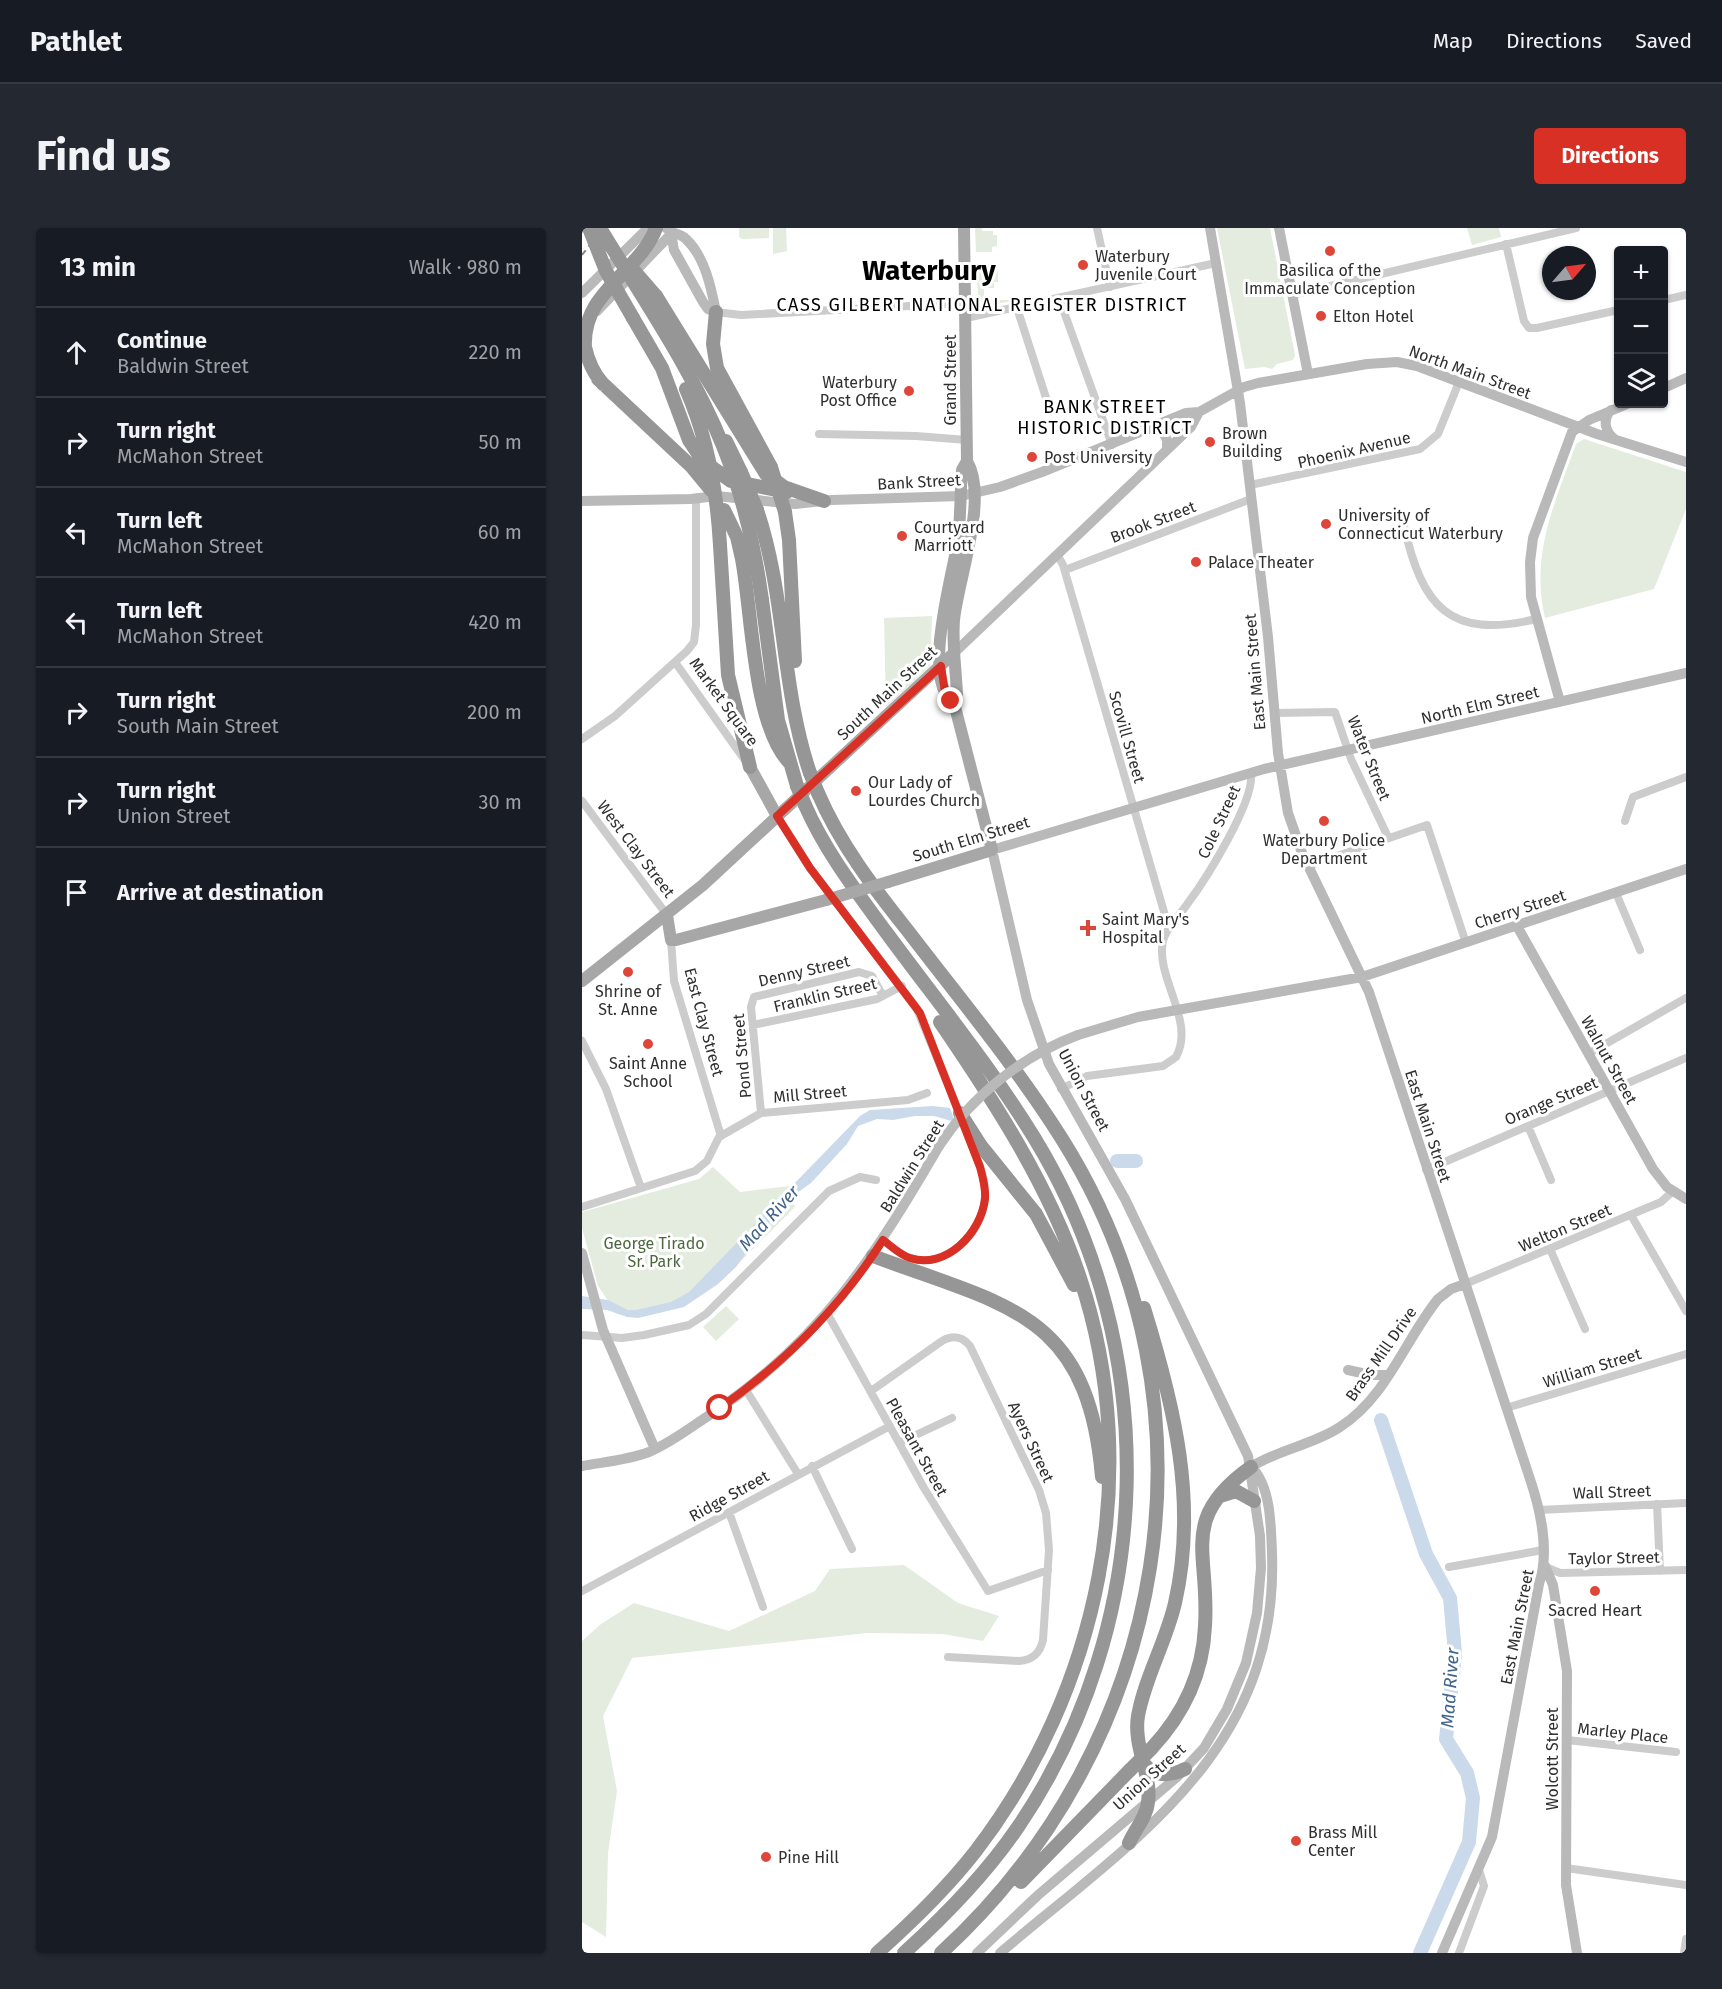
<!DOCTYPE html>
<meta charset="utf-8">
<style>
:root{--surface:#171b24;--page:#242831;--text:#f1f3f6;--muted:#9ea1a6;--line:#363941;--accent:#d93025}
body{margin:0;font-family:"Fira Sans",sans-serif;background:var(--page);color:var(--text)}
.controls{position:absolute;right:18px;top:18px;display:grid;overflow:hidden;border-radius:6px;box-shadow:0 2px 4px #0004}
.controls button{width:54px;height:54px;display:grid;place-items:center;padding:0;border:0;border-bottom:2px solid var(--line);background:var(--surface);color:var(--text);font:30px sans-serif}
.compass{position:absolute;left:960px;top:18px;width:54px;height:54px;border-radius:50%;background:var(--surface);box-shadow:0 2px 4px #0004;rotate:62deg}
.stop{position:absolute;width:18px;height:18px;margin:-14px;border:4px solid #d93025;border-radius:50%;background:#fff}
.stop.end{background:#d93025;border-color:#fff;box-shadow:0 2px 6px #0008}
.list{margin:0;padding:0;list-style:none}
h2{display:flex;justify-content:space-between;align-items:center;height:78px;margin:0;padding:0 24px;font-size:26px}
h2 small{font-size:20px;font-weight:400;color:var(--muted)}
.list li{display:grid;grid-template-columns:39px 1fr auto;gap:18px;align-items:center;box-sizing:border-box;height:90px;padding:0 24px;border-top:2px solid var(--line)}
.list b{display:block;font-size:22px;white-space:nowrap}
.list p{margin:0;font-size:20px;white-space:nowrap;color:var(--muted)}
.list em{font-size:20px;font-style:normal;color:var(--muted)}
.icon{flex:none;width:33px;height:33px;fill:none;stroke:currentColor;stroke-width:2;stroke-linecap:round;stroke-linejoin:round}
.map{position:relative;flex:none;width:1104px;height:1725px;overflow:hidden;border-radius:6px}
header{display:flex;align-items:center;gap:36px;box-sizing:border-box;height:84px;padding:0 30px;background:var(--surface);border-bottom:2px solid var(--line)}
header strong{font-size:28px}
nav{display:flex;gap:33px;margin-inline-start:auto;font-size:21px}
.intro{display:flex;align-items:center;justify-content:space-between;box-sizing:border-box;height:144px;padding:0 36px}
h1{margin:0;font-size:42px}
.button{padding:15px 27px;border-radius:6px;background:var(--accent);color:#fff;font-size:21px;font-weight:700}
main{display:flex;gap:36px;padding:0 36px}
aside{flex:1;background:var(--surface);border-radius:6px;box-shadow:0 2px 4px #0004}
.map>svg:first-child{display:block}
</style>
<header>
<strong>Pathlet</strong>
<nav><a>Map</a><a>Directions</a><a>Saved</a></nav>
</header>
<div class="intro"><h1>Find us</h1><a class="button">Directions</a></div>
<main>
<aside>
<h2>13 min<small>Walk · 980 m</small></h2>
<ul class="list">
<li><svg class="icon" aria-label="ahead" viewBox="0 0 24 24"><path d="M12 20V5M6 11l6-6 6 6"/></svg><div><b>Continue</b><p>Baldwin Street</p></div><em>220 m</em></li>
<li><svg class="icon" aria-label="right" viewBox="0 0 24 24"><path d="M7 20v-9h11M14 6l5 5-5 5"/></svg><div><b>Turn right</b><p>McMahon Street</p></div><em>50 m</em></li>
<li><svg class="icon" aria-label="left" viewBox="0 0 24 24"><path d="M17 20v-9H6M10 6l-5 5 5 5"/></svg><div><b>Turn left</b><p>McMahon Street</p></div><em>60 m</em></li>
<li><svg class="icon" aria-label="left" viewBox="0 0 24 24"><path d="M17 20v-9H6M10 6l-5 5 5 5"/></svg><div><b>Turn left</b><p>McMahon Street</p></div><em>420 m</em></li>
<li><svg class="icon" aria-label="right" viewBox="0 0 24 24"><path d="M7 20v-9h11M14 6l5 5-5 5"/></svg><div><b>Turn right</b><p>South Main Street</p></div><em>200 m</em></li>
<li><svg class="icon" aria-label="right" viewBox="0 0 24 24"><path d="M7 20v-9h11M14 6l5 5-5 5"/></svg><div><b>Turn right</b><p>Union Street</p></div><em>30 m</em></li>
<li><svg class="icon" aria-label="arrive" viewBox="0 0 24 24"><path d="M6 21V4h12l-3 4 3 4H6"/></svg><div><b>Arrive at destination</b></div></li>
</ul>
</aside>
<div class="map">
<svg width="1104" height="1725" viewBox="0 0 1104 1725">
<rect width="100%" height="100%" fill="#fff"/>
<!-- green -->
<path fill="#e3ecde" d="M157,0H204L205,23L191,26V0H187V10L160,11L157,9Z
M393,0H400V3H411V7H415V18L410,19V24H394Z
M635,0H688L713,127L711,132L695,136L690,141L682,139L663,141Z
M885,0H917L919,9L890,17Z
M410,38H416V54H412V60H402V72H435L397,79L394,39Z
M1002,211L1104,244V281L1072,361L963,390C948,327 973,274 994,216Z
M350,388L348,438L304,479L302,390Z
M131,939L158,964L208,958L213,979L140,1052L68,1084L35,1086L16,1058L0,1000V984L117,951Z
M144,1078L157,1091L134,1113L121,1099Z
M322,1337L376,1375L417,1388L401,1413L361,1406L285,1405L50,1430L21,1488L35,1563L26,1625L24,1709L0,1694V1413L19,1396L52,1375L147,1403L233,1363L248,1341Z"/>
<!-- water -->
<path fill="#cbdaeb" d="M351,878L368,880L373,894L352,888H333L311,892L295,891L276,898L265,916L229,955L201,975L200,984L186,995L154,1039L136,1056L102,1079L56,1090L45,1089L25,1082L0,1081V1068L26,1072L46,1082H54L89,1074L107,1064L278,888L288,882Z"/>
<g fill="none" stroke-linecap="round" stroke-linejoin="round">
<!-- river -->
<path stroke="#cbdaeb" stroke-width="14" d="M535,933H554
M799,1192L844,1326L868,1370L873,1425L864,1511L885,1545L891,1570L887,1614L838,1725"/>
<!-- street -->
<path stroke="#ccc" stroke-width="8" d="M515,0L528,59
M924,16L942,93L947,100H955L1036,82
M710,67L994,0
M477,70L530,217
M1082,72L1104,67
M435,80L468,182
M134,84L159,87L384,75
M384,90L634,35
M237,206L334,208L385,212
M668,257L838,221L856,206L877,154
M822,298C840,378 867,412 954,391
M475,326L481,337L587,701
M483,342L669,271
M93,434L162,531
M692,485L753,484L769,531L806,609
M0,511L33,488L105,423L112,414L114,397V271
M0,573L85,687
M195,588L228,640L334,779L378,886
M1043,593L1051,569L1104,549
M726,638L845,597L884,715
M1034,665L1058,722
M89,712L92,753L139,908
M171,797L295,771L320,758
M0,813L24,861L59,960
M1006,826L1104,770
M479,861L505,848L581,838L594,829C614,793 573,750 581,713C584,700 599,686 606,675C624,651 673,573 669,545
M179,885L169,779L172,769L277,744L290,748L301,768
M946,898L969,952
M844,942L1104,830
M0,979L113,943L125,933L137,909L179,885L326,872L345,865
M1049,987L1104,1083
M301,1012C309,1018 318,1027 328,1030C365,1042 402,1003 403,968C404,947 393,925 386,906
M968,1021L1003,1101
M883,1056L1079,974L1091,963
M245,1085L342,1260L406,1363L466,1342
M0,1107L40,1110L62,1107L107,1097L124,1086L247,963L278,949L294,952
M164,1162L216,1246
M289,1163L360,1113C371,1107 380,1108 388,1118L457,1262L464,1285L467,1322L461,1412C458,1425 451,1432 437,1433L366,1429
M924,1180L1104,1126
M317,1215L370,1190
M230,1238L270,1321
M1075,1276L1078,1343
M957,1282L1104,1275
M147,1284L181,1379
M867,1339L961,1322
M964,1339L978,1345L1104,1342
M0,1363L308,1198
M985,1512L1094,1524
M984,1640L1104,1657
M877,1725L902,1658L897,1642
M1102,1725L1104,1711"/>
<!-- secondary -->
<path stroke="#b9b9b9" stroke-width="10" d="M84,0C90,6 98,5 104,11C123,29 129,59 134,84L126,81L121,74L92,22L89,5
M628,0L658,175L686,409L696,525L706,585L720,625L787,764L948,1251C959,1284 968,1323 957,1356L910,1609L860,1725
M697,0L726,146
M0,65L66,0
M15,83L91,4
M1082,160L1104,150
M1029,182C1020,192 1023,205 1034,212
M569,200L581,204L585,212V220
M0,273L109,271L134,268L213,276L250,272L379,268L418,259L460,244L604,185L617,184L662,159L676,155L785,136L815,134L835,138L1015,206L1104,234
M372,425L609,199L617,184
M978,474L949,369L948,334L951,310L990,204L1007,192L1045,176
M935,698L1071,941L1085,959L1104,971
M496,807L556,789L780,749L1104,641
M0,1025L21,1102L73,1221
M766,1142L789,1147H806
M0,1238C22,1234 46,1232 67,1224C89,1215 109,1199 129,1186C238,1114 293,1028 357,918
M669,1239C697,1221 731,1217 758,1199C804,1170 823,1112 856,1071L869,1061L883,1056
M963,1338L971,1357L985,1443L984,1657L995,1725
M395,1725L455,1668L595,1549L622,1520L645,1481L664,1435L675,1385L679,1340L678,1308L666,1228L543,971L467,836L445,772L410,622L682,541L1104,445
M418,1725C551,1612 697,1523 690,1325C689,1299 689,1257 669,1239"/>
<!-- primary -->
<path stroke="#a7a7a7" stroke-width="12" d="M372,475L375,466C374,442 370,417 372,392C376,351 407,270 385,233L382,0
M168,539L195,588
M306,654L410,622L372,475C338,453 372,344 376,311C379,288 378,265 380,242L385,233
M85,687L89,712H94L244,672
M0,753L121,657L372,425"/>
<!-- highway -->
<path stroke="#969696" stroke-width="14" d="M74,68L184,246L202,259L242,273
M134,84L131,116L135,140L189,239
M51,90L80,140L107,212L121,233L149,253L205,264
M16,151L110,239L129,262
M21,156C11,145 6,133 3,119C0,63 57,45 74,0
M144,213L159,244
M142,282L155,309L160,331C170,383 171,496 207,534
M175,282C204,368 199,460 228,545
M203,284L207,312L213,433
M138,317L146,447L168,539
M180,372L196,492L215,558
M236,565C258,616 291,659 326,703C378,771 434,838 480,911C647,1177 588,1516 359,1725
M223,577C243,623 274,663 304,704C354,772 409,839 453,911C581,1121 575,1395 436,1599C404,1646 364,1687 322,1725
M378,885L399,918L454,986L492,1057
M291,1028C424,1078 506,1083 520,1249
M638,1268L654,1263L672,1273
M569,1521C601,1487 621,1445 623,1398C628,1324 596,1291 669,1239
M559,1531C568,1549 587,1549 603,1541
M547,1615C553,1601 565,1589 566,1574C570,1546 551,1519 556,1488C563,1449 584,1414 593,1375C616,1274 592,1177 562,1080
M439,1654L548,1542
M295,1725C330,1694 364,1661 393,1624C517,1463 563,1244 498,1050C468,959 412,873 358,794"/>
<!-- rail -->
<path stroke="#848484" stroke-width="2" stroke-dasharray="6 4.5" stroke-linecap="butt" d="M0,27L21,0"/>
<!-- secondary-bridge -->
<path stroke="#b9b9b9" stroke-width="10" d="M357,918C390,868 440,828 496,807"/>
<!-- primary-bridge -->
<path stroke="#a7a7a7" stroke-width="12" d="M244,672L306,654"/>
<!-- highway-bridge -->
<path stroke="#969696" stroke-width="14" d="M7,0L24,43L51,90
M18,0C61,71 110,141 141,218C161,268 173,320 180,372
M48,38L74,68
M104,161C126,211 135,263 138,317
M189,239L203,284
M159,244L175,282
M228,545L236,565
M215,558L223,577
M548,1542L569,1521"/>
</g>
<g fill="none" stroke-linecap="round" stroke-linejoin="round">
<!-- route -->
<path stroke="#d93025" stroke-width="8" d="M138,1180C202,1135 259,1078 301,1012C309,1018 318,1027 328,1030C364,1042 399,1005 403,971C404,960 401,950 398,939L338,785L228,640L195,588L359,438L363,464L369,473"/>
</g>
<!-- markers -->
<g fill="#de463a" stroke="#fff" stroke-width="2">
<circle cx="748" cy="23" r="6"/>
<circle cx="501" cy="37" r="6"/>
<circle cx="739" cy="88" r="6"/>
<circle cx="327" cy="163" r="6"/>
<circle cx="628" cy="214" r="6"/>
<circle cx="450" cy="229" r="6"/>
<circle cx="744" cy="296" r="6"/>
<circle cx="320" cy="308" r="6"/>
<circle cx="614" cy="334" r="6"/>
<circle cx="274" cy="563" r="6"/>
<circle cx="742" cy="593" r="6"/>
<path d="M503 691h6v6h6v6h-6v6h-6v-6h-6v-6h6z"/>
<circle cx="46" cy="744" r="6"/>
<circle cx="66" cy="816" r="6"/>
<circle cx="1013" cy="1363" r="6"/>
<circle cx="714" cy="1613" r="6"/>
<circle cx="184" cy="1629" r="6"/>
</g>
<g text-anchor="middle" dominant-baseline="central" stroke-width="6" stroke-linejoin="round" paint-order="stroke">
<!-- poi labels -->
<g font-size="16" fill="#2f2f2f" stroke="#fff" text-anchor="start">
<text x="513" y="28">Waterbury<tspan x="513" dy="18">Juvenile Court</tspan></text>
<text x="748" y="42" text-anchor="middle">Basilica of the<tspan x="748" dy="18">Immaculate Conception</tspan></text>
<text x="751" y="88">Elton Hotel</text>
<text x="315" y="154" text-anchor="end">Waterbury<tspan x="315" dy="18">Post Office</tspan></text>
<text x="640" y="205">Brown<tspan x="640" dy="18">Building</tspan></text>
<text x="462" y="229">Post University</text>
<text x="756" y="287">University of<tspan x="756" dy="18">Connecticut Waterbury</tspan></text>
<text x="332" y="299">Courtyard<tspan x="332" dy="18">Marriott</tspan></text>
<text x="626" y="334">Palace Theater</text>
<text x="286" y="554">Our Lady of<tspan x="286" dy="18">Lourdes Church</tspan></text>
<text x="742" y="612" text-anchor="middle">Waterbury Police<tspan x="742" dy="18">Department</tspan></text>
<text x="520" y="691">Saint Mary's<tspan x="520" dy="18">Hospital</tspan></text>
<text x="46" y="763" text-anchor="middle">Shrine of<tspan x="46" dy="18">St. Anne</tspan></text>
<text x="66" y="835" text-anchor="middle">Saint Anne<tspan x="66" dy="18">School</tspan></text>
<text x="1013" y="1382" text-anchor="middle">Sacred Heart</text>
<text x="726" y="1604">Brass Mill<tspan x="726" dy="18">Center</tspan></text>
<text x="196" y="1629">Pine Hill</text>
</g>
<!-- street labels -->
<g font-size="16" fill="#2f2f2f" stroke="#fff">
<text transform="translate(888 144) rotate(20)">North Main Street</text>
<text transform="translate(368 152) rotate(-90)">Grand Street</text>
<text transform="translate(772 222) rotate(-13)">Phoenix Avenue</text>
<text transform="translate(337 254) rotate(-3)">Bank Street</text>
<text transform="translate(571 294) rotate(-21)">Brook Street</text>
<text transform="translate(673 444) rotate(-95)">East Main Street</text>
<text transform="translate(305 465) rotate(-43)">South Main Street</text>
<text transform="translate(142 474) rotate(54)">Market Square</text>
<text transform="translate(898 477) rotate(-13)">North Elm Street</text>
<text transform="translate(545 509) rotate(74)">Scovill Street</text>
<text transform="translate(787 530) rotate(68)">Water Street</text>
<text transform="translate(637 594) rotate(-65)">Cole Street</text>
<text transform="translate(389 611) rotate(-17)">South Elm Street</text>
<text transform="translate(54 621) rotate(53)">West Clay Street</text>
<text transform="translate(938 681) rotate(-18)">Cherry Street</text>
<text transform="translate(222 743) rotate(-13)">Denny Street</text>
<text transform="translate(243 767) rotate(-13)">Franklin Street</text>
<text transform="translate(122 794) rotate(75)">East Clay Street</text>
<text transform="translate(160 828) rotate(-95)">Pond Street</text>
<text transform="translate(1027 832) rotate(61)">Walnut Street</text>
<text transform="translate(502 862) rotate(62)">Union Street</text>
<text transform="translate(228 866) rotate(-5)">Mill Street</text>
<text transform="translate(969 873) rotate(-23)">Orange Street</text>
<text transform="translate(846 898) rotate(72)">East Main Street</text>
<text transform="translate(330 938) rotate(-58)">Baldwin Street</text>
<text transform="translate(983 1000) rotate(-23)">Welton Street</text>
<text transform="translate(799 1126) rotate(-55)">Brass Mill Drive</text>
<text transform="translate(1010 1140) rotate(-17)">William Street</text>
<text transform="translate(449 1214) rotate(65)">Ayers Street</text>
<text transform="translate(335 1219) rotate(61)">Pleasant Street</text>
<text transform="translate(1030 1264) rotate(-2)">Wall Street</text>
<text transform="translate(147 1268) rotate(-29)">Ridge Street</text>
<text transform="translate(1032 1330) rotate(-1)">Taylor Street</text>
<text transform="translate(935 1399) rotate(-79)">East Main Street</text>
<text transform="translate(1041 1505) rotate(6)">Marley Place</text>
<text transform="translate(970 1531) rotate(-90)">Wolcott Street</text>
<text transform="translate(567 1549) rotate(-42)">Union Street</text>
</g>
<!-- park labels -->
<g font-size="16" fill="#4c693e" stroke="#fff">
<text x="72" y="1015">George Tirado<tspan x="72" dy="18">Sr. Park</tspan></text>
</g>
<!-- neighbourhood labels -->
<g font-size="18" letter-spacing="1.5" fill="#000" stroke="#fff">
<text x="400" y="77">CASS GILBERT NATIONAL REGISTER DISTRICT</text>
<text x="523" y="179">BANK STREET<tspan x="523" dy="21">HISTORIC DISTRICT</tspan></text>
</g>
<!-- water labels -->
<g font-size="18" font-style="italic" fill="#40648e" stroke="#fff">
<text transform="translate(187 990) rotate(-48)">Mad River</text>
<text transform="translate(868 1460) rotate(-86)">Mad River</text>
</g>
<!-- town labels -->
<g font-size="28" font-weight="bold" fill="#000" stroke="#fff">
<text x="347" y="42">Waterbury</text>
</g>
</g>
</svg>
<div class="controls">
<button>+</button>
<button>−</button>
<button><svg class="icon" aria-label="layers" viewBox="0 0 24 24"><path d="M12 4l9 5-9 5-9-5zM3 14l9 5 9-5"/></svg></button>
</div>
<svg class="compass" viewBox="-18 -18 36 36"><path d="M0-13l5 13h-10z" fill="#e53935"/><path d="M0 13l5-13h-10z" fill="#9ea1a6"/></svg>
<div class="stop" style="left:138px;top:1180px"></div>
<div class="stop end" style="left:369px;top:473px"></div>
</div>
</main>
